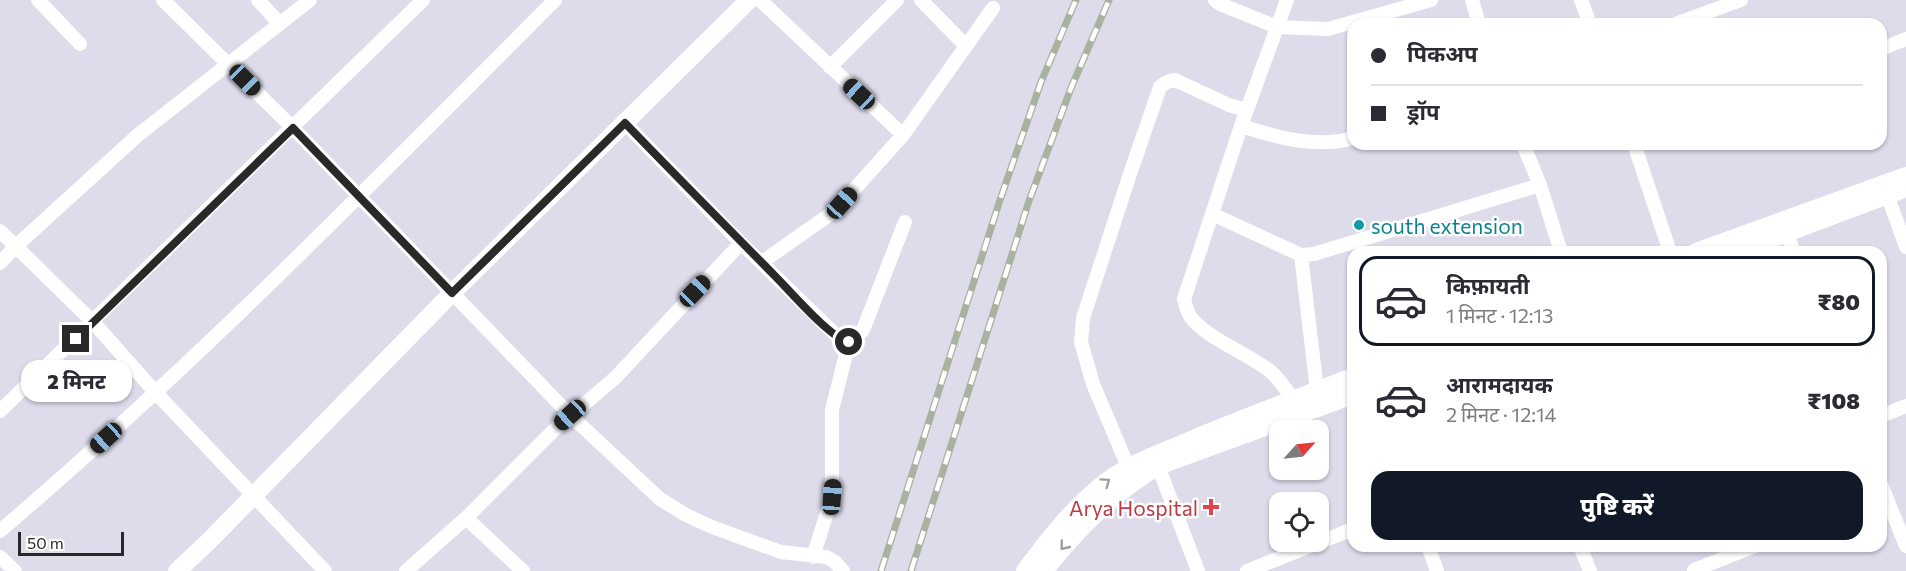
<!DOCTYPE html>
<html lang="hi">
<meta charset="utf-8">
<style>
body{margin:0;font-family:Commissioner,"Noto Sans Devanagari",sans-serif;background:#f7f7f7;color:#2b2b33;height:100vh;display:flex;flex-direction:column;font-size:22px;white-space:nowrap}
*{box-sizing:border-box;margin:0}
p{font-size:20px;color:#7c7c81}
.icon{flex:none;width:33px;height:33px;fill:none;stroke:currentColor;stroke-width:2;stroke-linecap:round;stroke-linejoin:round}
.map{position:relative;flex:1;overflow:hidden}
.drawer{position:absolute;left:1347px;top:246px;width:540px;height:306px;display:flex;flex-direction:column;background:#fff;border-radius:18px;box-shadow:0 2px 4px #0004}
.drawer>*{flex:none}
.hud{position:absolute;left:1347px;top:18px;width:540px;height:132px;border-radius:18px;box-shadow:0 2px 4px #0004;display:grid;align-content:center;height:132px;padding:0 24px;background:#fff}
.needle{width:39px;rotate:63deg}
.fabs{position:absolute;left:1269px;top:420px;display:grid;gap:12px}
.fabs a{display:grid;place-items:center;width:60px;height:60px;border-radius:12px;background:#fff;box-shadow:0 2px 4px #0004;font-size:30px}
.scale{position:absolute;left:18px;bottom:15px;width:106px;box-sizing:border-box;padding-left:6px;border:3px solid #292929;border-top:0;font-size:16px;line-height:21px;white-space:nowrap;color:#292929;-webkit-text-stroke:4px #fff;paint-order:stroke}
.end{position:absolute;width:27px;height:27px;margin:-14px;border:8px solid #292929;background:#fff;box-shadow:0 0 0 3px #fff}
.from{border-radius:50%}
.bubble{position:absolute;height:42px;border-radius:18px;background:#fff;box-shadow:0 2px 4px #0004;font-size:20px;font-weight:800;line-height:42px;text-align:center}
.car{position:absolute;width:18px;height:36px;margin:-18px -9px;border-radius:8px;box-shadow:0 0 4px 2px #0007;background:linear-gradient(#222 24%,#8ab4d8 0 40%,#222 0 76%,#8ab4d8 0 86%,#222 0)}
.hud b{display:flex;align-items:center;gap:21px;height:57px;font-size:22px}
.hud b+b{border-top:2px solid #e1e1e2}
.hud i{width:15px;height:15px;background:#2b2b33}
ul{padding:10px 0 0;list-style:none}
li{display:flex;align-items:center;gap:18px;height:90px;margin:0 12px 9px;padding:0 12px;border:3px solid transparent;border-radius:18px}
li div{flex:1}
li b{display:block;font-size:22px}
li em{font-style:normal;font-weight:800}
li.on{border-color:#111827}
li>.icon{width:54px;height:54px;stroke-width:1.5}
.button{display:flex;gap:12px;margin-top:auto;padding:12px 24px}
.button a{flex:1;height:69px;border-radius:18px;background:#111827;color:#fff;font-size:24px;font-weight:800;line-height:69px;text-align:center}
.map>svg:first-child{display:block}
.lines{fill:none;stroke-linecap:round;stroke-linejoin:round}
.minor{stroke:#fff;stroke-width:14}
.tertiary{stroke:#fff;stroke-width:18}
.rail-casing{stroke:#a8b29e;stroke-width:7}
.rail{stroke:#fff;stroke-width:4.5;stroke-dasharray:14;stroke-linecap:butt}
.oneway{stroke:#9f9f9f}
.route{stroke:#292929;stroke-width:8}
.culture-dot{fill:#0f9aa8;stroke:#fff;stroke-width:2}
.health-dot{fill:#e0444e;stroke:#fff;stroke-width:2}
.labels{text-anchor:middle;dominant-baseline:central;stroke-width:5;stroke-linejoin:round;paint-order:stroke}
.culture-label{font-size:21px;fill:#0d838f;stroke:#fff;text-anchor:start}
.health-label{font-size:21px;fill:#be3a42;stroke:#fff;text-anchor:end}
</style>
<div class="map">
<svg width="1906" height="571" viewBox="0 0 1906 571">
<rect width="100%" height="100%" fill="#dedbeb"/>
<g class="lines">
<path class="minor" d="M38,0L80,44
M163,0L293,128L570,415L660,499L686,515L712,527L781,552L826,557L834,561L843,571
M258,0L279,23
M760,0L903,135
M921,0L966,46
M1215,0L1220,4L1277,27L1328,29L1431,0
M1287,0L1241,126L1184,299C1186,306 1187,314 1193,320C1212,341 1247,353 1270,371C1282,381 1289,394 1298,407
M1472,0L1479,24
M1581,0L1590,24
M1675,24L1741,0
M1881,49L1906,39
M830,67L897,0
M625,123L741,243L842,341L849,342L856,338L863,330L905,222
M1241,126C1276,137 1317,149 1353,138
M1523,144L1540,185L1561,252
M1634,144L1670,252
M1884,186L1906,247
M1212,214L1301,255L1314,254L1540,185
M1783,225L1794,252
M0,231L93,322L156,393L325,571
M1301,255L1318,399
M762,262L829,215L842,203L903,135L993,8
M0,263L16,246L138,135L310,0
M0,411L423,0
M1881,416L1906,406
M1158,466L1198,571
M1132,476L1093,384L1081,342L1083,318L1130,174L1160,87L1167,82L1175,80L1229,105L1246,110
M1881,484L1906,546
M466,518L523,571
M0,531C195,365 374,181 555,0
M1428,546L1437,571
M1580,546L1590,571
M0,557L15,571
M813,557L832,497V410L849,342
M1694,570L1755,546
M406,571L466,518L553,431L616,377L741,243
M1247,571L1353,529"/>
<path class="tertiary" d="M1696,252L1906,176
M1736,252L1901,190
M177,571L208,542L452,293L749,0
M1025,571C1047,541 1069,513 1097,489C1122,467 1152,456 1182,444C1238,419 1296,399 1353,377
M1044,571C1078,528 1112,494 1158,466L1353,395"/>
<defs>
<path id="rail" d="M881,571L1000,200L1041,82L1076,0
M911,571L1029,201L1071,88L1109,0"/>
</defs>
<use href="#rail" class="rail-casing"/>
<use href="#rail" class="rail"/>
</g>
<defs><path id="oneway-chevron" d="M-2-3.5L2.5 0L-2 3.5" fill="none" stroke-width="1.6" stroke-linecap="round" stroke-linejoin="round" transform="scale(1.5)"/></defs>
<g class="oneway">
<use href="#oneway-chevron" transform="translate(1106 482) rotate(-35)"/>
<use href="#oneway-chevron" transform="translate(1064 546) rotate(129)"/>
</g>
<g class="lines">
<path class="route" d="M76,339L293,128L452,293L625,123C674,174 725,225 775,276C790,291 831,339 849,342"/>
</g>
<circle class="culture-dot" cx="1359" cy="225" r="6"/>
<path class="health-dot" d="M1208 498h6v6h6v6h-6v6h-6v-6h-6v-6h6z"/>
<g class="labels">
<g class="culture-label">
<text x="1371" y="225">south extension</text>
</g>
<g class="health-label">
<text x="1198" y="507">Arya Hospital</text>
</g>
</g>
</svg>
<div class="fabs">
<a><svg class="needle" viewBox="-14 -14 28 28"><path d="M0-13l5 13h-10z" fill="#e53935"/><path d="M0 13l5-13h-10z" fill="#7c7c81"/></svg></a>
<a><svg class="icon" aria-label="locate" viewBox="0 0 24 24"><circle cx="12" cy="12" r="6"/><path d="M12 2v4M12 18v4M2 12h4M18 12h4"/></svg></a>
</div>
<div class="scale">50 m</div>
<i class="end from" style="left:849px;top:342px"></i>
<i class="end" style="left:76px;top:339px"></i>
<div class="bubble" style="left:21px;top:360px;width:111px">2 मिनट</div>
<i class="car" style="left:245px;top:80px;rotate:135deg"></i>
<i class="car" style="left:859px;top:94px;rotate:313deg"></i>
<i class="car" style="left:842px;top:203px;rotate:42deg"></i>
<i class="car" style="left:695px;top:291px;rotate:44deg"></i>
<i class="car" style="left:570px;top:415px;rotate:228deg"></i>
<i class="car" style="left:106px;top:438px;rotate:228deg"></i>
<i class="car" style="left:832px;top:497px;rotate:4deg"></i>
<div class="hud">
<b><i class="from"></i>पिकअप</b>
<b><i></i>ड्रॉप</b>
</div>
<section class="drawer">
<ul>
<li class="on"><svg class="icon" aria-label="car" viewBox="0 0 24 24"><path d="M5 17H2v-5l4-1 3-4h7l3 4 3 1v5h-3M9 17h6M6 11h13"/><circle cx="7" cy="17" r="2"/><circle cx="17" cy="17" r="2"/></svg><div><b>किफ़ायती</b><p>1 मिनट · 12:13</p></div><em>₹80</em></li>
<li><svg class="icon" aria-label="car" viewBox="0 0 24 24"><path d="M5 17H2v-5l4-1 3-4h7l3 4 3 1v5h-3M9 17h6M6 11h13"/><circle cx="7" cy="17" r="2"/><circle cx="17" cy="17" r="2"/></svg><div><b>आरामदायक</b><p>2 मिनट · 12:14</p></div><em>₹108</em></li>
</ul>
<div class="button"><a>पुष्टि करें</a></div>
</section>
</div>
